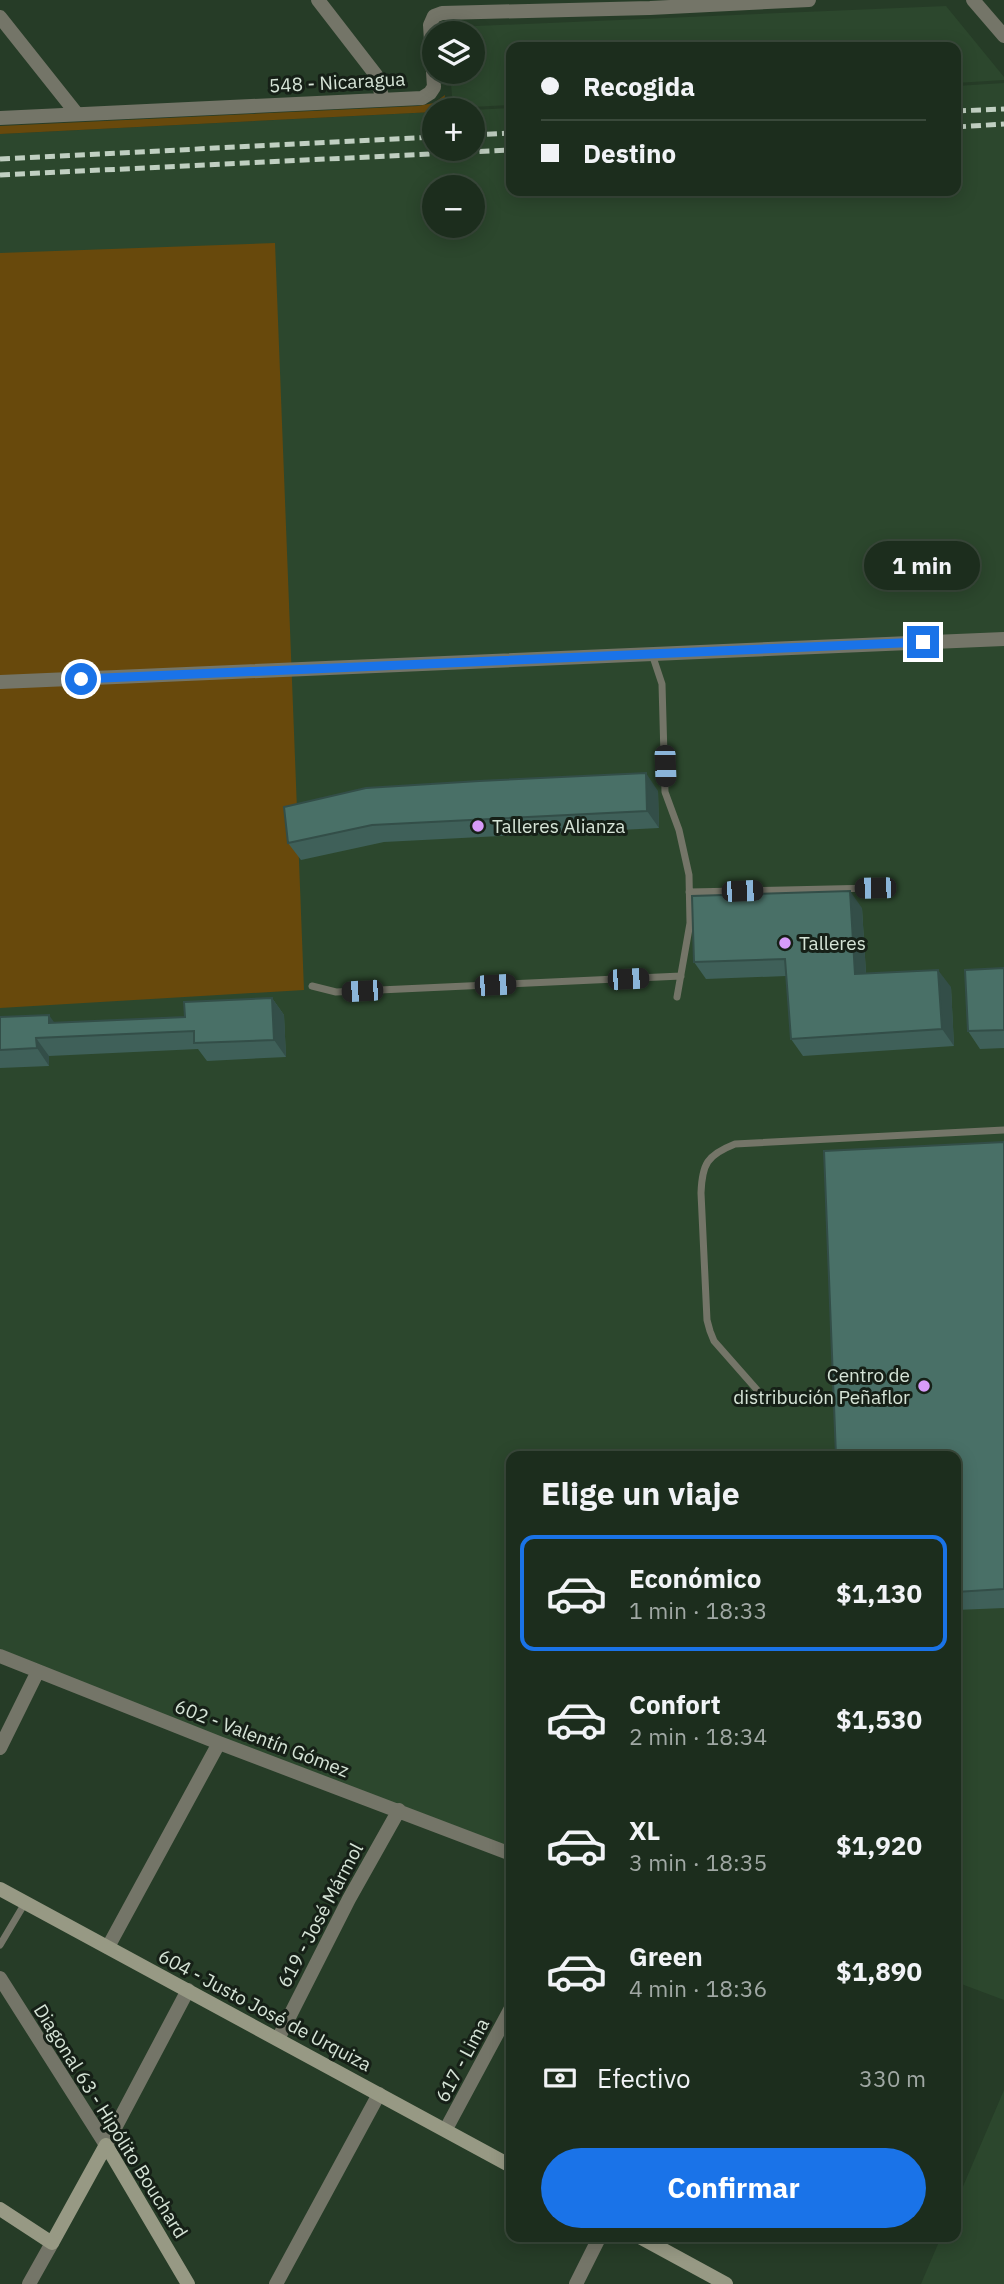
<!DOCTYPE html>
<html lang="es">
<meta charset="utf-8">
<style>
body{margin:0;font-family:"IBM Plex Sans",sans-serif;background:#253526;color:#f1f3f6;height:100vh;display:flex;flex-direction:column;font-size:26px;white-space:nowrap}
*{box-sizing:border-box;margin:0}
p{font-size:23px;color:#a0a8a4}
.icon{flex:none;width:38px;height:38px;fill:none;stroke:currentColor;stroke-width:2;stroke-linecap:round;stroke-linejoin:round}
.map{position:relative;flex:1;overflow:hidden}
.details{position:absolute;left:506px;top:1451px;width:455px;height:791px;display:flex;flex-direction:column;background:#1c2d1d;border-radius:14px;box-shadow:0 4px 18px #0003,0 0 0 2px #3a493b}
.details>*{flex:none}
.banner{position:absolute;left:506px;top:42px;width:455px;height:154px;border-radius:14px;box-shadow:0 4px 18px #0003,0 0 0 2px #3a493b;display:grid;align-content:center;height:154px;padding:0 35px;background:#1c2d1d}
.fabs{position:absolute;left:422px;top:21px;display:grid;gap:14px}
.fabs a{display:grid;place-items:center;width:63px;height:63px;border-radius:50%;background:#1c2d1d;box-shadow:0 4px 18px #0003,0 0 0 2px #3a493b;font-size:35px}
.end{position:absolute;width:32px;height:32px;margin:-16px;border:9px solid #1a73e8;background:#fff;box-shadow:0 0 0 4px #fff}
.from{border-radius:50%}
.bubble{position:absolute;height:49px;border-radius:24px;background:#1c2d1d;box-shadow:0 4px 18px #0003,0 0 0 2px #3a493b;font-size:23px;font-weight:700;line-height:49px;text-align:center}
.car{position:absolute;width:21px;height:42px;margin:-21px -10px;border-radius:9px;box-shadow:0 0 5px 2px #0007;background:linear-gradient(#222 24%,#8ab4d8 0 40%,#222 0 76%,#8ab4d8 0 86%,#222 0)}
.banner b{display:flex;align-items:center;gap:24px;height:66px;font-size:26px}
.banner b+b{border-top:2px solid #3a493b}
.banner i{width:18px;height:18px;background:#f1f3f6}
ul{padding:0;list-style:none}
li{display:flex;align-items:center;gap:21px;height:116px;margin:0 14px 10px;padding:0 21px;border:4px solid transparent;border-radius:14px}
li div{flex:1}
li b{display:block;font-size:26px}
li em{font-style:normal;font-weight:700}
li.on{border-color:#1a73e8}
li>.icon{width:63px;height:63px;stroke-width:1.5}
h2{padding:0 35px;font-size:32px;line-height:84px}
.pay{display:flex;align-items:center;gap:18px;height:77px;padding:0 35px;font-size:26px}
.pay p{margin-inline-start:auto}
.action{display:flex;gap:14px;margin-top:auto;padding:14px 35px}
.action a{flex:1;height:80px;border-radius:42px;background:#1a73e8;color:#fff;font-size:28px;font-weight:700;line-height:80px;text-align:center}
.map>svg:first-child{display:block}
.built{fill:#2c472d;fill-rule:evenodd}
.green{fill:#68490c}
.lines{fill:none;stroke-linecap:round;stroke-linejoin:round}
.lane{stroke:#747568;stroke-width:7}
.street{stroke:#747568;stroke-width:14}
.secondary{stroke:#979984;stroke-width:14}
.rail{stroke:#c0cfc1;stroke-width:5;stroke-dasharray:10 5;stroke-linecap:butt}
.wall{fill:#3f6059}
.shaded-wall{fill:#334e48}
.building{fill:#497067;stroke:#334e48;stroke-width:2}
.route{stroke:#1a73e8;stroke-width:9}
.poi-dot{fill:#d79bf9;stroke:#162017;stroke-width:2.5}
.labels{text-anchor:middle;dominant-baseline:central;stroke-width:6;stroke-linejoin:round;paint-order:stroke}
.street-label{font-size:19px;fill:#d6e4d7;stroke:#162017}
.poi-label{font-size:19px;fill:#d6e4d7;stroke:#162017;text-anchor:start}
</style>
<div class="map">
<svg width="1004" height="2284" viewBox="0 0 1004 2284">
<rect width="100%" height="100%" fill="#263c27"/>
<path class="built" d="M946,6L1004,77V80L956,83V47H511V105L453,108L450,72H472V33H448L454,27Z
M1004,83V2000L956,1982V1456H511V1855L0,1654V134L434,112V149H472V110L511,108V191H956V86ZM434,187H472V226H434Z
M1004,2090V2284H921L941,2237L956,2236V2203Z"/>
<path class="green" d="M445,95L443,110H434V112L0,134V126L418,106L434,103Z
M275,243L304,990L0,1008V253Z"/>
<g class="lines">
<path class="lane" d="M652,654L662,684L665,792L679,830L689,875L690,923L677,997
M689,892L875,888
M312,986L336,992L681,976
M765,1399L714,1341L710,1331L707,1320L701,1193C702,1164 707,1155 735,1144L1004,1130
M0,1945L25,1903"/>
<path class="street" d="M318,0L376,75L383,100
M973,0L1004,36
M0,17L77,114
M0,118L422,98L430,93L434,87L430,25L434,16L442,13L650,8L809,0
M0,682L1004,639
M0,1656L219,1743L511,1854
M0,1748L38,1671
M108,1947L219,1743
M0,1978L106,2145L188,1990
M278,2039L349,1899L399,1810
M446,2129L511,2008
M29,2284L52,2243
M276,2284L379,2094
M576,2284L600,2236"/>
<path class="secondary" d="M0,1889L511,2166
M106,2145L188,2284
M0,2209L52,2243L106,2145
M638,2236L726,2284"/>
<path class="rail" d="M956,111L1004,109
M956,127L1004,124
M472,135L511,133
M0,159L434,137
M0,175L511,150"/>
</g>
<path class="wall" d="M658,791L659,828L384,842L301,860L288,843L284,807Z
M862,908L866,973L951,987L954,1046L803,1056L791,1039L786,976L706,979L694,962Z
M1004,968V1048L980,1049L968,1031Z
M272,998L284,1015L286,1057L207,1061L198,1049L49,1056V1066L0,1068V1017L54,1023L185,1017Z
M1004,1142V1608L956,1610V1456Z"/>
<path class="shaded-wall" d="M646,773L658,791L659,828L647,811Z
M850,891L862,908L867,991L855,974Z
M938,970L951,987L954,1046L942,1029Z
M272,998L284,1015L286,1057L274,1040Z
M49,1015L61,1032L49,1023Z
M36,1038L49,1056V1066L37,1048Z"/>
<path class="building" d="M646,773L647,811L372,825L288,843L284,807L366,788L479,781Z
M850,891L855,974L938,970L942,1029L791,1039L785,959L694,962L692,896Z
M1004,968V1030L968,1031L965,970Z
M272,998L274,1040L194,1043V1031L36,1038L37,1048L0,1050V1017L49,1015V1023L185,1017L184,1002Z
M1004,1142V1589L956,1592V1456H836L824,1151Z"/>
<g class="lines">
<path class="route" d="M81,679L923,642"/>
</g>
<g class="poi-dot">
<circle cx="478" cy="826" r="7"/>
<circle cx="785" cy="943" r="7"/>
<circle cx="924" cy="1386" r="7"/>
</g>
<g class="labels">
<g class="street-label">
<text transform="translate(337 82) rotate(-3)">548 - Nicaragua</text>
<text transform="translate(262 1738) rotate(21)">602 - Valentín Gómez</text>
<text transform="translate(320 1915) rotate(-62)">619 - José Mármol</text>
<text transform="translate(265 2010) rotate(28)">604 - Justo José de Urquiza</text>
<text transform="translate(462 2060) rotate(-62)">617 - Lima</text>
<text transform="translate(111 2121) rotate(58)">Diagonal 63 - Hipólito Bouchard</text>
</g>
<g class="poi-label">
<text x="492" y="826">Talleres Alianza</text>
<text x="799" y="943">Talleres</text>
<text x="910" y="1375" text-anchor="end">Centro de<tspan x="910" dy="22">distribución Peñaflor</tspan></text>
</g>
</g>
</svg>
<div class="fabs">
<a><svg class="icon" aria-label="layers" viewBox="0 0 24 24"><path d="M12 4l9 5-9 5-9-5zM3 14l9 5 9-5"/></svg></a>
<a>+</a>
<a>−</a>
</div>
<i class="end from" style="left:81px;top:679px"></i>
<i class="end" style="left:923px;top:642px"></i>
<div class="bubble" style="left:864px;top:541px;width:116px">1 min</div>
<i class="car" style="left:665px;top:766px;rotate:178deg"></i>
<i class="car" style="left:875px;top:888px;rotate:269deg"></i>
<i class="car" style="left:742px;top:891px;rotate:88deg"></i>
<i class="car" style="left:628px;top:979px;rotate:87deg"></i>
<i class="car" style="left:495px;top:985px;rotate:87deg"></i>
<i class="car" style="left:362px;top:991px;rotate:267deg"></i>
<div class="banner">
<b><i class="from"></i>Recogida</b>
<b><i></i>Destino</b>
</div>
<section class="details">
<h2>Elige un viaje</h2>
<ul>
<li class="on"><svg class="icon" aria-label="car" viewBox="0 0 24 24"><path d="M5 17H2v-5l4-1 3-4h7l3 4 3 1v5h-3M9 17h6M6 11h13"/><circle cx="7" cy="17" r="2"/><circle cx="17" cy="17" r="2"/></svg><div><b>Económico</b><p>1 min · 18:33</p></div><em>$1,130</em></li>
<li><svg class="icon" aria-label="car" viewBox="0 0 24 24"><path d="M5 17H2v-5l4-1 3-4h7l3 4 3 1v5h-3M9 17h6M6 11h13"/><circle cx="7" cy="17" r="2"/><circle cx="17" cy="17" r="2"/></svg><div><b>Confort</b><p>2 min · 18:34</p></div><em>$1,530</em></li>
<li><svg class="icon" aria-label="car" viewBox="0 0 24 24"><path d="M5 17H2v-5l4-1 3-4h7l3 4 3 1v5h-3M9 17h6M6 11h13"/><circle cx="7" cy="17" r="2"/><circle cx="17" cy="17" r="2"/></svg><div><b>XL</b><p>3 min · 18:35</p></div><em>$1,920</em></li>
<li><svg class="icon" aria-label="car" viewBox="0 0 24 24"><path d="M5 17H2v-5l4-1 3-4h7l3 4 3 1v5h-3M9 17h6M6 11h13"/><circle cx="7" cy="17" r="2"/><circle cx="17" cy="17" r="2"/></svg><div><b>Green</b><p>4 min · 18:36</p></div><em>$1,890</em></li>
</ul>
<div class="pay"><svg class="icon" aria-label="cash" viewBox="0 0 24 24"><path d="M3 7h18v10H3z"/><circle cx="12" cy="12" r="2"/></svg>Efectivo<p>330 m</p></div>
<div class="action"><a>Confirmar</a></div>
</section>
</div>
